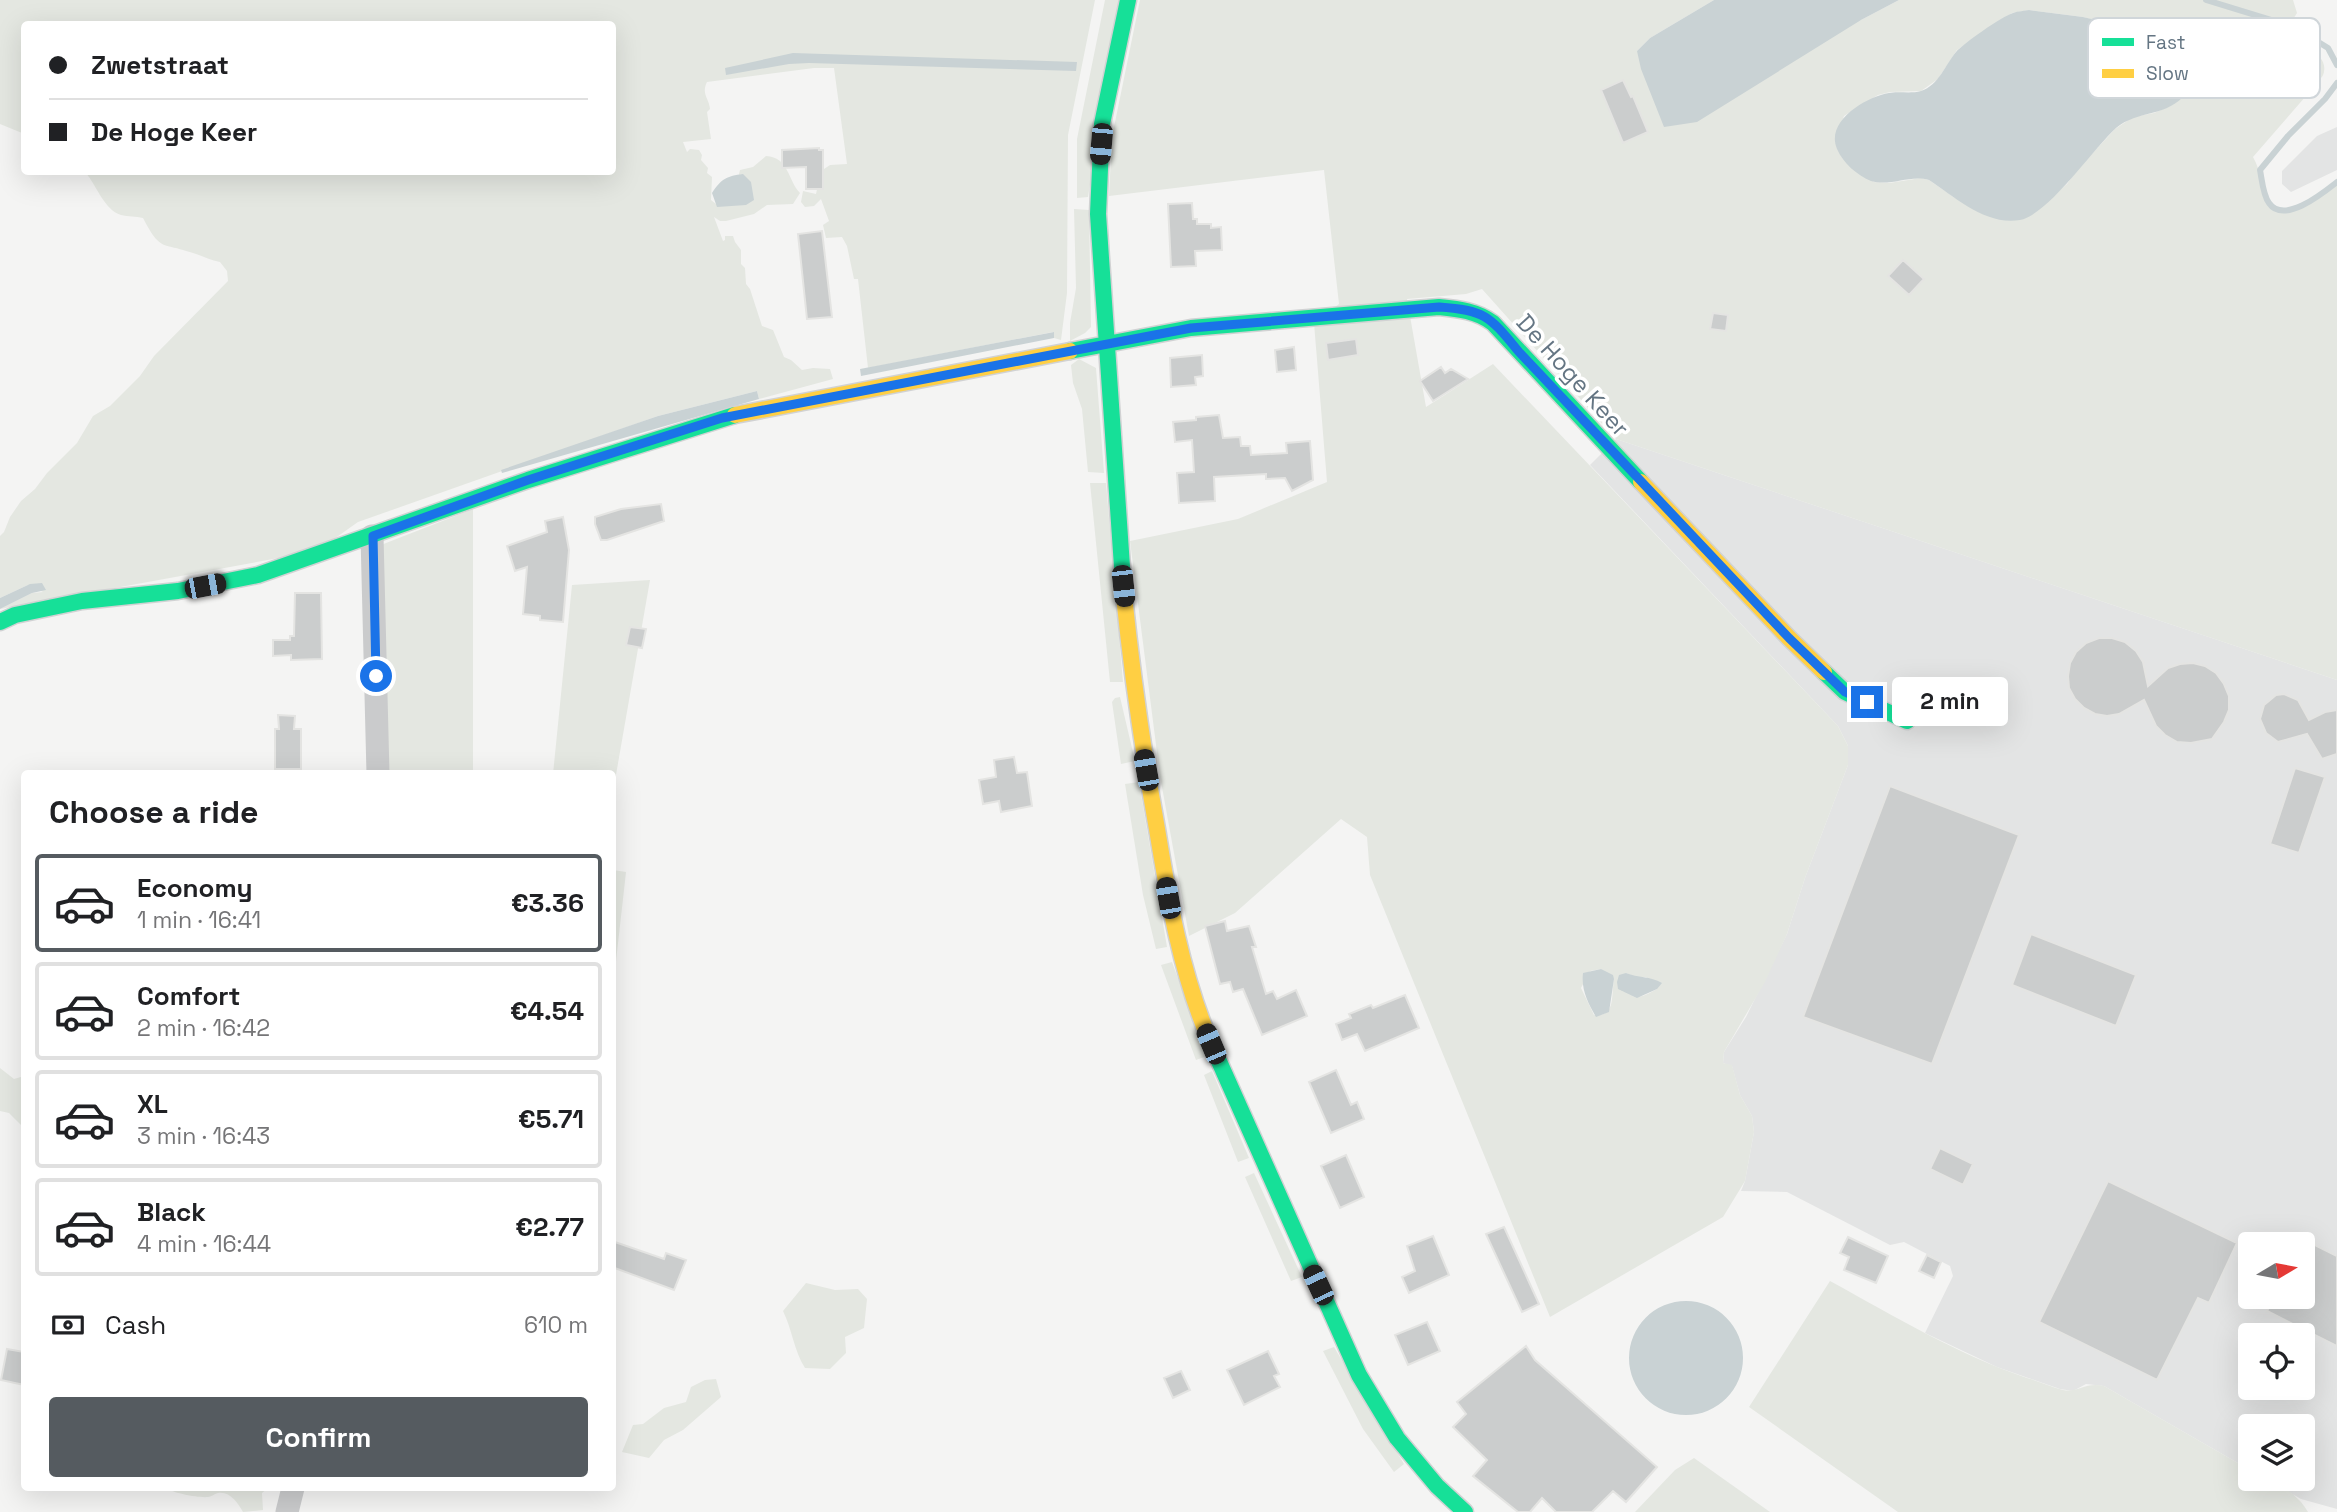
<!DOCTYPE html>
<meta charset="utf-8">
<style>
body{margin:0;font-family:"Space Grotesk",sans-serif;background:#f2f2f2;color:#202124;height:100vh;display:flex;flex-direction:column;font-size:26px;white-space:nowrap}
*{box-sizing:border-box;margin:0}
p{font-size:23px;color:#757577}
.icon{flex:none;width:38px;height:38px;fill:none;stroke:currentColor;stroke-width:2;stroke-linecap:round;stroke-linejoin:round}
.map{position:relative;flex:1;overflow:hidden}
.drawer{position:absolute;left:21px;top:770px;width:595px;height:721px;display:flex;flex-direction:column;background:#fff;border-radius:7px;box-shadow:0 7px 28px #0002}
.drawer>*{flex:none}
.hud{position:absolute;left:21px;top:21px;width:595px;height:154px;border-radius:7px;box-shadow:0 7px 28px #0002;display:grid;align-content:center;height:154px;padding:0 28px;background:#fff}
.needle{width:46px;rotate:80deg}
.buttons{position:absolute;left:2238px;top:1232px;display:grid;gap:14px}
.buttons a{display:grid;place-items:center;width:77px;height:77px;border-radius:7px;background:#fff;box-shadow:0 7px 28px #0002;font-size:35px}
.end{position:absolute;width:32px;height:32px;margin:-16px;border:9px solid #1a73e8;background:#fff;box-shadow:0 0 0 4px #fff}
.from{border-radius:50%}
.bubble{position:absolute;height:49px;border-radius:7px;background:#fff;box-shadow:0 7px 28px #0002;font-size:23px;font-weight:800;line-height:49px;text-align:center}
.car{position:absolute;width:21px;height:42px;margin:-21px -10px;border-radius:9px;box-shadow:0 0 5px 2px #0007;background:linear-gradient(#222 24%,#8ab4d8 0 40%,#222 0 76%,#8ab4d8 0 86%,#222 0)}
.hud b{display:flex;align-items:center;gap:24px;height:66px;font-size:26px}
.hud b+b{border-top:2px solid #e0e0e0}
.hud i{width:18px;height:18px;background:#202124}
ul{padding:0;list-style:none}
li{display:flex;align-items:center;gap:21px;height:98px;margin:0 14px 10px;padding:0 14px;border:4px solid #e0e0e0;border-radius:7px}
li div{flex:1}
li b{display:block;font-size:26px}
li em{font-style:normal;font-weight:800}
li.selected{border-color:#555b60}
li>.icon{width:63px;height:63px;stroke-width:1.5}
h2{padding:0 28px;font-size:32px;line-height:84px}
.pay{display:flex;align-items:center;gap:18px;height:77px;padding:0 28px;font-size:26px}
.pay p{margin-inline-start:auto}
.action{display:flex;gap:14px;margin-top:auto;padding:14px 28px}
.action a{flex:1;height:80px;border-radius:7px;background:#555b60;color:#fff;font-size:28px;font-weight:800;line-height:80px;text-align:center}
.map>svg:first-child{display:block}
.built{fill:#e3e4e4;fill-rule:evenodd}
.green{fill:#e4e7e1;fill-rule:evenodd}
.water{fill:#c9d2d4}
.lines{fill:none;stroke-linecap:round;stroke-linejoin:round}
.stream{stroke:#c9d2d4;stroke-width:6}
.building{fill:#cbcdcd;stroke:#e4e4e2;stroke-width:2}
.fast-casing{stroke:#d1d2d3;stroke-width:19}
.slow-casing{stroke:#d1d2d3;stroke-width:19}
.street{stroke:#cacbcc;stroke-width:23}
.fast{stroke:#16e098;stroke-width:16}
.slow{stroke:#ffcf43;stroke-width:16}
.route{stroke:#1a73e8;stroke-width:9}
.labels{text-anchor:middle;dominant-baseline:central;stroke-width:7;stroke-linejoin:round;paint-order:stroke}
.street-label{font-size:24px;fill:#647583;stroke:#fff}
.key{fill:#fff;stroke:#d0d6da;stroke-width:2}
.key-label{font-size:19px;fill:#647583}
</style>
<div class="map">
<svg width="2337" height="1512" viewBox="0 0 2337 1512">
<rect width="100%" height="100%" fill="#f4f4f3"/>
<path class="built" d="M2337,127V170L2291,192L2282,184V171L2317,136Z
M1616,439L2337,680V1509L2301,1499L2266,1479H2303V1426H2250V1470L2104,1386L2086,1384L2073,1391L2060,1389L1997,1367L1925,1333L1953,1276L1950,1266L1904,1242L1890,1245L1787,1192L1741,1191L1745,1181L1754,1132L1752,1116L1740,1095L1732,1066L1723,1063L1724,1052L1746,1017L1787,934L1805,878L1848,765V746L1838,726L1590,465ZM2250,1244H2303V1297H2250ZM2250,1335H2303V1388H2250Z"/>
<path class="green" d="M0,0H1095L1068,135L1067,293L1061,340L1054,338L1053,332L868,368L858,279H854L847,246L842,237L826,238L823,225L829,221L821,199L814,206L805,207L801,202L803,191L816,194L821,171L830,165L847,164L834,68H814L707,82C701,94 709,98 710,109L707,112L711,139L683,142L687,152L690,149L699,150L702,155L701,160L708,168L707,173L712,177L711,200L716,204L738,178L740,170L753,167L766,156C789,157 788,181 800,193L793,204L767,205L754,214L726,221H720L714,217L723,241L725,240V236H733L735,242L741,250V264L745,268L746,284L750,289L762,326L773,330L784,357L791,360L802,370L813,368L830,369L833,379L759,399L757,391L658,416L358,522L317,551L0,609L32,593L43,592L28,585L0,598V536L4,532L10,517L21,501L35,489L47,473L77,443L93,416L110,406L140,376L154,356L228,281L227,271L220,262C210,260 203,256 193,253C161,242 161,252 143,218C136,216 128,217 121,215C104,210 96,184 85,172H612V24H24V146L22,133L0,124Z
M1105,0H1119L1088,197L1077,198V139Z
M1140,0H1714L1650,38L1637,51L1861,20L1899,0H2293L2297,13L2283,35C2296,40 2328,53 2324,71C2324,75 2321,78 2319,81L2253,157C2261,171 2261,185 2267,199C2278,229 2323,192 2337,182V680L1616,439L1482,289L1466,294L1407,299L1426,407L1493,364L1838,726L1848,746V765L1805,878L1787,934L1765,982L1724,1052L1723,1063L1732,1065L1740,1095L1752,1116L1754,1132L1745,1181L1723,1217L1550,1317L1370,875L1367,837L1341,819L1235,913L1189,936L1160,776L1130,541L1238,519L1327,482L1314,323L1339,304L1324,170L1109,196L1112,137ZM2029,10L2083,17L2121,27L2180,50C2187,55 2191,68 2192,77L2170,106L2154,113L2133,117L2115,129L2077,170L2067,184L2030,216L1955,198L1929,180L1921,178L1889,183L1874,182L1843,159L1837,148L1835,139L1844,116L1855,109L1878,95L1890,92L1921,91L1938,79L1957,50L2012,13ZM1601,969L1614,979C1611,996 1616,1017 1594,1015L1581,988L1590,971ZM1626,973L1636,977H1646L1657,989C1634,1002 1629,1000 1626,973Z
M1074,209L1089,210L1091,327L1085,333L1070,341V323L1076,288Z
M1079,359L1096,368L1104,473L1088,472L1082,409L1073,383L1071,365Z
M1090,483H1106L1123,682H1110Z
M473,509V773H388L381,545Z
M650,580L613,792L612,774H553L572,585Z
M1120,697L1135,761L1121,764L1112,702L1115,698Z
M1139,782L1167,947L1156,949L1143,895L1125,784Z
M613,870L626,872L613,988L612,870Z
M1172,962L1207,1056L1196,1060L1161,965Z
M0,1068L14,1079L24,1076V1128L9,1113L0,1111Z
M1212,1071L1249,1158L1238,1162L1204,1075Z
M1254,1173L1302,1277L1291,1281L1245,1177Z
M1830,1281C1894,1316 1957,1354 2027,1378C2039,1381 2051,1387 2063,1390C2079,1393 2084,1382 2104,1386L2250,1470V1479C2273,1479 2297,1492 2308,1512H1898L1749,1407Z
M806,1283L835,1290L858,1289L867,1299L864,1328L845,1337L846,1353L830,1369L805,1368C794,1351 792,1329 783,1311Z
M1334,1347L1404,1464L1394,1472L1363,1429L1323,1351Z
M716,1379L721,1397L683,1430L664,1440L649,1458L622,1452L633,1425L643,1424L664,1408L686,1402L691,1387L705,1380Z
M1694,1458L1770,1512H1635L1675,1470Z
M166,1488H268L262,1493L263,1510L243,1512C238,1503 230,1491 218,1493C214,1494 211,1497 208,1497C198,1498 173,1493 166,1488Z"/>
<path class="water" d="M1714,0H1899L1861,20L1697,122L1664,127L1641,69L1637,51L1650,38Z
M2029,10L2083,17L2121,26L2180,50C2192,60 2196,80 2186,93C2169,117 2137,110 2116,128C2092,150 2049,214 2020,220C1986,226 1955,197 1929,180C1910,174 1891,187 1871,181C1858,176 1843,163 1837,149C1825,121 1866,97 1889,93C1898,91 1911,94 1921,91C1939,85 1945,65 1956,52C1964,43 2001,17 2013,13C2018,11 2024,11 2029,10Z
M793,53L1077,62L1076,71L809,63L789,64L726,75L725,68Z
M743,174L751,182L754,200L746,205L717,207L712,193C721,179 727,176 743,174Z
M1054,332V338L861,376L860,369Z
M757,391L759,399L502,473L501,470L658,416Z
M42,583L46,590L32,593L0,609V598L30,584Z
M1601,969L1613,975L1614,979L1609,1012L1596,1017C1588,1003 1581,990 1583,973Z
M1626,973C1638,978 1650,976 1662,983L1657,989L1637,998C1635,997 1620,990 1618,989L1617,982L1619,975Z
M1629 1358a57 57 0 1 1 114 0a57 57 0 1 1-114 0Z"/>
<g class="lines">
<path class="stream" d="M2206,0L2294,27L2328,48L2337,65
M2337,83L2325,99L2288,136L2260,170C2262,180 2263,195 2269,203C2284,225 2323,193 2337,182"/>
</g>
<path class="building" d="M1623,80L1631,97L1633,96L1648,132L1623,143L1601,90Z
M819,148V150H823V189H806V167L782,168V150Z
M1192,203L1193,219H1197V224H1211V228L1221,227L1222,250L1195,251L1196,266L1171,267L1168,204Z
M822,231L832,317L807,319L798,234Z
M1903,260L1924,279L1909,295L1888,276Z
M1713,313L1728,315L1726,331L1710,329Z
M1356,339L1358,355L1328,360L1326,343Z
M1294,347L1296,370L1277,372L1275,350Z
M1202,355L1203,376L1195,377L1196,385L1171,387L1170,358Z
M1441,367L1445,373L1451,369L1468,379L1433,401L1420,381Z
M1219,415L1223,438L1240,437L1241,446H1250L1251,455L1287,453L1286,443L1310,441L1313,480L1292,491L1285,478L1266,479V474L1214,477L1215,501L1179,503L1177,473L1194,472L1192,440L1175,442L1173,422L1196,420V417Z
M661,504L664,521L607,540H601L595,524V517L621,509Z
M563,517L569,550L563,622L540,620V616L523,614L527,567L515,571L507,546L547,532L545,521Z
M295,593H321L322,659L291,660V655L273,656V640H290V636H294Z
M630,627L646,629L642,648L626,645Z
M2099,638H2112L2125,642L2136,651L2143,662L2148,686L2168,668L2180,664L2193,663L2205,666L2216,673L2224,684L2229,696V710L2224,722L2212,739L2191,743L2177,742L2165,735L2156,726L2144,700L2119,714L2107,716L2095,714L2084,708L2075,699L2069,688L2068,676L2070,663L2076,652L2086,643Z
M2284,694L2298,700L2309,720L2325,712L2337,710V754L2322,759L2307,734L2278,742L2266,733L2260,719L2264,705L2276,695Z
M278,715L295,716L294,729H301V769H275V729H279Z
M1014,757L1017,773L1027,772L1032,806L1001,812L999,801L983,804L979,780L996,777L994,760Z
M2295,768L2325,777L2299,853L2270,844Z
M1890,786L2019,835L1932,1064L1803,1017Z
M1225,921L1227,931L1249,926L1256,947H1252L1266,994L1273,991L1277,999L1296,990L1307,1016L1262,1035L1243,989L1233,992L1230,982L1220,984L1205,926Z
M2031,934L2136,975L2116,1026L2012,985Z
M1405,995L1419,1028L1365,1051L1357,1034L1342,1040L1336,1024L1351,1018L1349,1014L1371,1005L1373,1008Z
M1336,1070L1351,1105L1357,1102L1364,1119L1331,1133L1309,1082Z
M1940,1148L1973,1164L1963,1185L1930,1169Z
M1346,1155L1364,1197L1340,1208L1321,1166Z
M2108,1181L2237,1243L2209,1303L2198,1298L2157,1380L2039,1322Z
M1504,1227L1539,1304L1522,1312L1486,1234Z
M1433,1236L1449,1275L1409,1293L1402,1277L1415,1271L1407,1246Z
M1848,1237L1888,1256L1876,1283L1844,1270L1849,1257L1840,1253Z
M2303,1239L2337,1256V1346L2267,1311L2274,1297H2303Z
M612,1241L664,1259L666,1253L686,1260L674,1290L612,1267Z
M1927,1255L1941,1262L1934,1278L1919,1271Z
M1427,1322L1440,1351L1408,1365L1395,1335Z
M1526,1346L1535,1360L1657,1467L1626,1502L1613,1491L1592,1512H1556L1542,1498L1530,1512H1518L1473,1476L1487,1460L1453,1427L1466,1414L1457,1402Z
M7,1349L24,1352V1385L1,1380Z
M1268,1351L1279,1374L1274,1376L1280,1387L1244,1405L1227,1370Z
M1181,1371L1190,1390L1173,1398L1164,1378Z"/>
<g class="lines">
<defs>
<path id="fast" d="M1070,351L1191,328L1439,307C1459,309 1477,311 1493,323L1641,482
M1124,596L1098,214L1102,124L1128,0
M0,622L15,615L82,601L178,591L258,575L528,480L735,415
M1824,672L1845,692L1907,721
M1210,1041L1359,1375L1397,1438L1437,1486L1465,1512"/>
<path id="slow" d="M735,415L1070,351
M1641,482L1789,638L1824,672
M1124,596C1132,674 1143,751 1157,829C1169,902 1181,973 1210,1041"/>
</defs>
<use href="#fast" class="fast-casing"/>
<use href="#slow" class="slow-casing"/>
<path class="street" d="M372,536L378,774
M287,1512L293,1488"/>
<use href="#fast" class="fast"/>
<use href="#slow" class="slow"/>
</g>
<g class="lines">
<path class="route" d="M376,676L373,536L528,480L722,418L1191,328L1439,307C1486,310 1490,317 1519,352L1789,638L1845,692L1867,702"/>
</g>
<g class="labels">
<g class="street-label">
<text transform="translate(1573 375) rotate(48)">De Hoge Keer</text>
</g>
</g>
<rect x="2088" y="18" width="232" height="80" rx="10" class="key"/>
<rect x="2102" y="38" width="32" height="8" fill="#16e098"/>
<rect x="2102" y="69" width="32" height="9" fill="#ffcf43"/>
<g class="key-label">
<text x="2146" y="49">Fast</text>
<text x="2146" y="80">Slow</text>
</g>
</svg>
<div class="buttons">
<a><svg class="needle" viewBox="-14 -14 28 28"><path d="M0-13l5 13h-10z" fill="#e53935"/><path d="M0 13l5-13h-10z" fill="#757577"/></svg></a>
<a><svg class="icon" aria-label="locate" viewBox="0 0 24 24"><circle cx="12" cy="12" r="6"/><path d="M12 2v4M12 18v4M2 12h4M18 12h4"/></svg></a>
<a><svg class="icon" aria-label="layers" viewBox="0 0 24 24"><path d="M12 4l9 5-9 5-9-5zM3 14l9 5 9-5"/></svg></a>
</div>
<i class="end from" style="left:376px;top:676px"></i>
<i class="end" style="left:1867px;top:702px"></i>
<div class="bubble" style="left:1892px;top:677px;width:116px">2 min</div>
<i class="car" style="left:1101px;top:144px;rotate:185deg"></i>
<i class="car" style="left:205px;top:586px;rotate:79deg"></i>
<i class="car" style="left:1123px;top:586px;rotate:174deg"></i>
<i class="car" style="left:1146px;top:770px;rotate:350deg"></i>
<i class="car" style="left:1168px;top:898px;rotate:350deg"></i>
<i class="car" style="left:1211px;top:1044px;rotate:337deg"></i>
<i class="car" style="left:1318px;top:1285px;rotate:335deg"></i>
<div class="hud">
<b><i class="from"></i>Zwetstraat</b>
<b><i></i>De Hoge Keer</b>
</div>
<section class="drawer">
<h2>Choose a ride</h2>
<ul>
<li class="selected"><svg class="icon" aria-label="car" viewBox="0 0 24 24"><path d="M5 17H2v-5l4-1 3-4h7l3 4 3 1v5h-3M9 17h6M6 11h13"/><circle cx="7" cy="17" r="2"/><circle cx="17" cy="17" r="2"/></svg><div><b>Economy</b><p>1 min · 16:41</p></div><em>€3.36</em></li>
<li><svg class="icon" aria-label="car" viewBox="0 0 24 24"><path d="M5 17H2v-5l4-1 3-4h7l3 4 3 1v5h-3M9 17h6M6 11h13"/><circle cx="7" cy="17" r="2"/><circle cx="17" cy="17" r="2"/></svg><div><b>Comfort</b><p>2 min · 16:42</p></div><em>€4.54</em></li>
<li><svg class="icon" aria-label="car" viewBox="0 0 24 24"><path d="M5 17H2v-5l4-1 3-4h7l3 4 3 1v5h-3M9 17h6M6 11h13"/><circle cx="7" cy="17" r="2"/><circle cx="17" cy="17" r="2"/></svg><div><b>XL</b><p>3 min · 16:43</p></div><em>€5.71</em></li>
<li><svg class="icon" aria-label="car" viewBox="0 0 24 24"><path d="M5 17H2v-5l4-1 3-4h7l3 4 3 1v5h-3M9 17h6M6 11h13"/><circle cx="7" cy="17" r="2"/><circle cx="17" cy="17" r="2"/></svg><div><b>Black</b><p>4 min · 16:44</p></div><em>€2.77</em></li>
</ul>
<div class="pay"><svg class="icon" aria-label="cash" viewBox="0 0 24 24"><path d="M3 7h18v10H3z"/><circle cx="12" cy="12" r="2"/></svg>Cash<p>610 m</p></div>
<div class="action"><a>Confirm</a></div>
</section>
</div>
